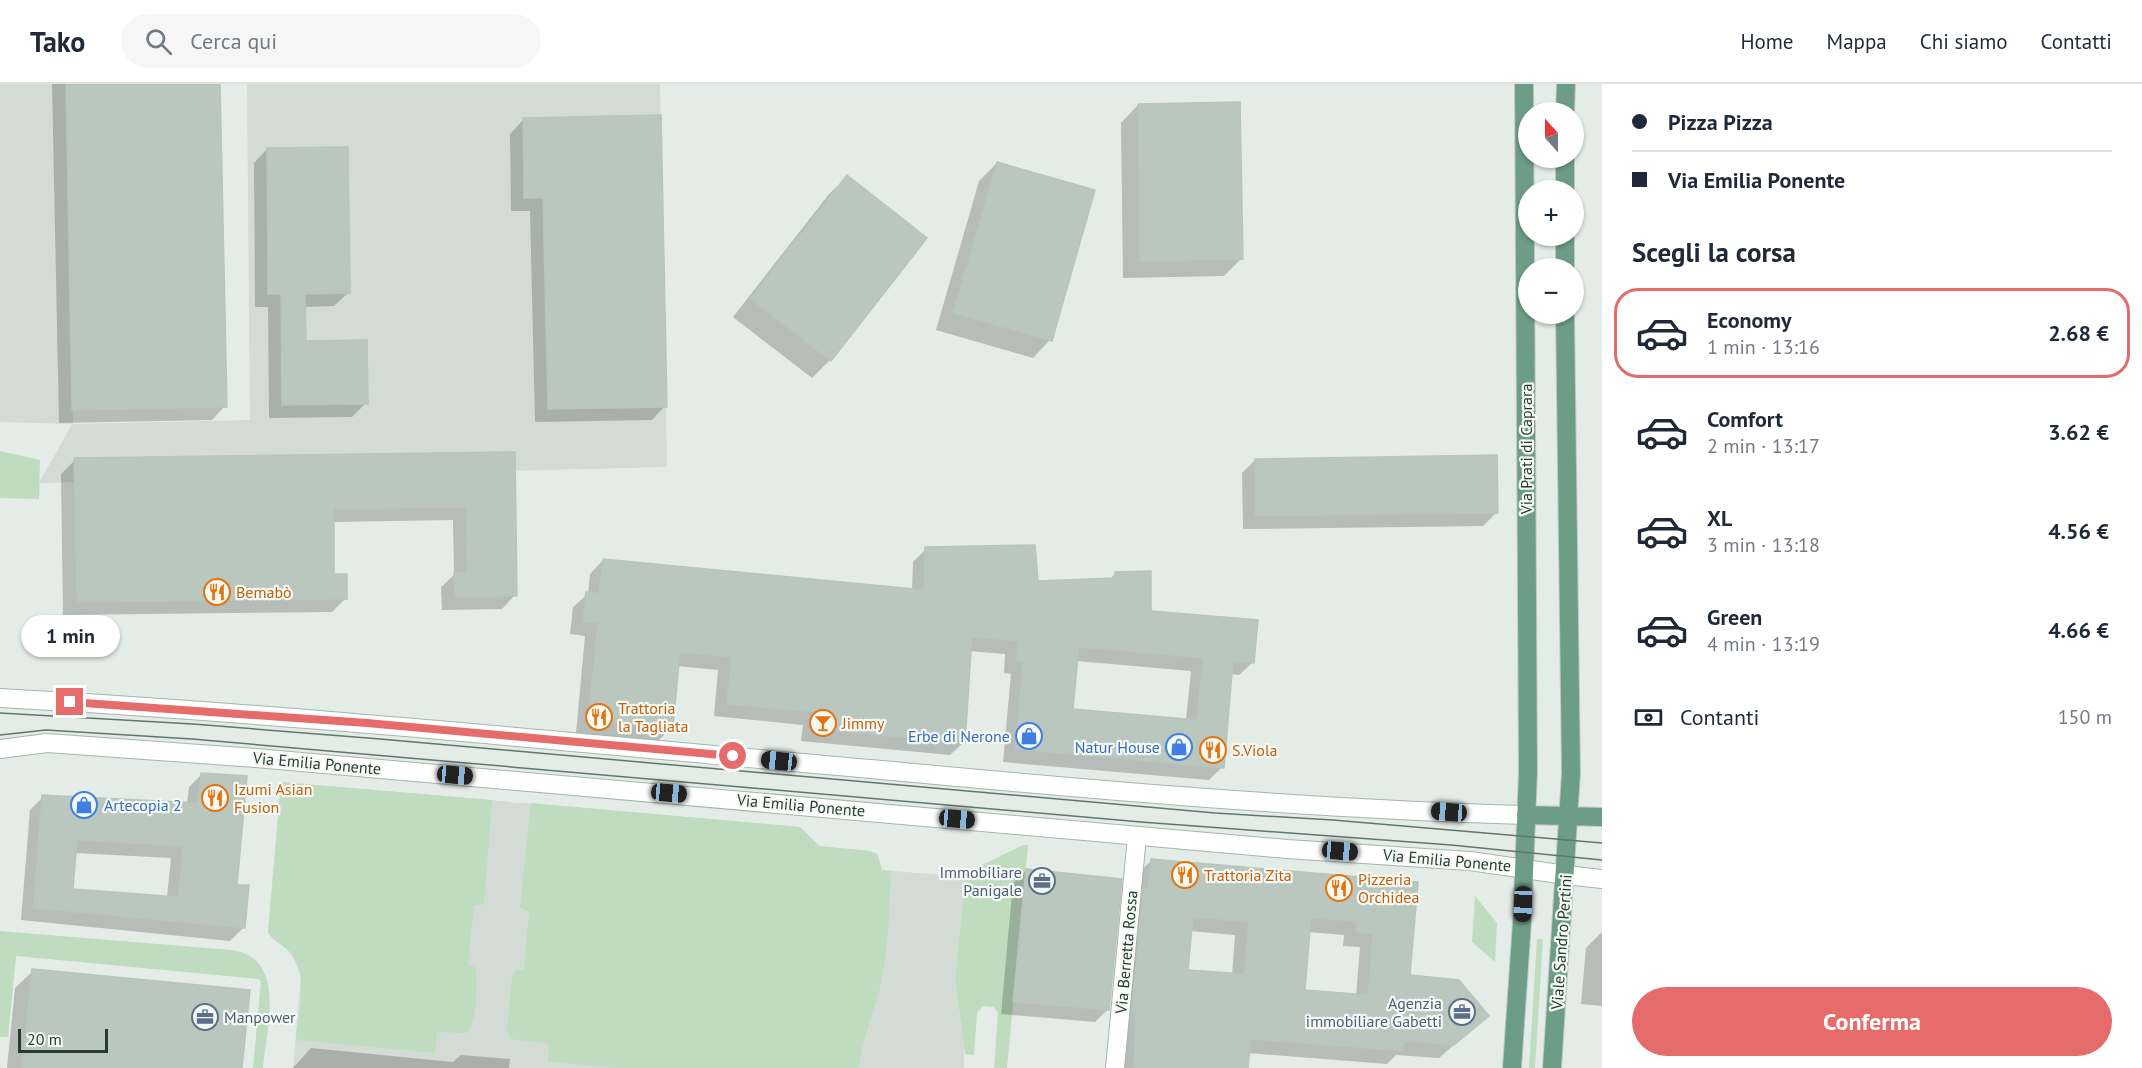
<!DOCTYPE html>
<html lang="it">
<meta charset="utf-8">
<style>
body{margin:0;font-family:"PT Sans",sans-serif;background:#f6f6f7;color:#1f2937;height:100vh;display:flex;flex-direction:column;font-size:22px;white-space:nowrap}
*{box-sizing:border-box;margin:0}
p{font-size:20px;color:#747a83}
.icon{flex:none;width:33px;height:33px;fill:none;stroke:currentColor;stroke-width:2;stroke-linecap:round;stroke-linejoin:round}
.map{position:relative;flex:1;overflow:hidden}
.side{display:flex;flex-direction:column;background:#fff;width:540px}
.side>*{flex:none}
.banner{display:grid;align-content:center;height:132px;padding:0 30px;background:#fff}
.needle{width:39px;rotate:339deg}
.fabs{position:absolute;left:1518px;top:18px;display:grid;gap:12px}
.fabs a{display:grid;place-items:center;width:66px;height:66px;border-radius:50%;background:#fff;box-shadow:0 2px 4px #0004;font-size:30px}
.scale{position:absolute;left:18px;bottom:15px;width:90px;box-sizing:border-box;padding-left:6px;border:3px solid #253c31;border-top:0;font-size:16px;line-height:21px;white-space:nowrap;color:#253c31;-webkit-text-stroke:4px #f4f9f6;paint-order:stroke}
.end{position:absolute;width:27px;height:27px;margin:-14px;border:8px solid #e56c6a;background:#fff;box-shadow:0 0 0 3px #fff}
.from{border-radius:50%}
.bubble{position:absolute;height:42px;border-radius:21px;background:#fff;box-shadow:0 2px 4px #0004;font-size:20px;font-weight:800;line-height:42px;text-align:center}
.car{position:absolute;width:18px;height:36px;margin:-18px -9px;border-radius:8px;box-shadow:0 0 4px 2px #0007;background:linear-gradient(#222 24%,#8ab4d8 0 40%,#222 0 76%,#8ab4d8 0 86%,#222 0)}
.banner b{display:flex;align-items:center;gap:21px;height:57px;font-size:22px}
.banner b+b{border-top:2px solid #e0e1e3}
.banner i{width:15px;height:15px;background:#1f2937}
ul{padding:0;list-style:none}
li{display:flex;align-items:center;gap:18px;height:90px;margin:0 12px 9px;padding:0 18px;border:3px solid transparent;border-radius:24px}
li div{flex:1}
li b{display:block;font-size:22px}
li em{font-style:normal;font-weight:800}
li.current{border-color:#e56c6a}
li>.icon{width:54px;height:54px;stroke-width:1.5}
h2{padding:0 30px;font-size:27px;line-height:72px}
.pay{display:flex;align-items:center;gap:15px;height:66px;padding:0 30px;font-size:22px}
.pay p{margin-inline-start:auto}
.primary-button{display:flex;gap:12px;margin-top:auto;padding:12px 30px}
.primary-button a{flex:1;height:69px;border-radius:36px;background:#e56c6a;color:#fff;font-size:24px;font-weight:800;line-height:69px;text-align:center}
header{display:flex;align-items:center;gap:36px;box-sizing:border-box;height:84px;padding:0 30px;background:#fff;border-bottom:2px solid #e0e1e3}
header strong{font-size:28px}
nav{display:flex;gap:33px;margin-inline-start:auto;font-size:21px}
.search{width:420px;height:54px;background:#f6f6f7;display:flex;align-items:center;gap:15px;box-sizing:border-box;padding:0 21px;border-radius:33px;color:#747a83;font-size:22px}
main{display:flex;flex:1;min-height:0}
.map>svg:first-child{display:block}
.built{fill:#d2dcd5}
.green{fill:#bfdbc0}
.shadow{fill:#0003;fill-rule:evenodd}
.building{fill:#bac7bf;stroke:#b7c5bc;stroke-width:1.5;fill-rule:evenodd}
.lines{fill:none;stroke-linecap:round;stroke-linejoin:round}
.minor-casing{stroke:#a7b4ad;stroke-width:20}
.tertiary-casing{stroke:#a7b4ad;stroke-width:20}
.secondary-casing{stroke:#a3b7ac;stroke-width:20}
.primary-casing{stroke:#c2c8c5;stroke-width:20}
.minor{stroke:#fff;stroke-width:18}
.tertiary{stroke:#fff;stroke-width:18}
.secondary{stroke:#fff;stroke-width:18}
.primary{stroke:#6d9d86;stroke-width:18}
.tram{stroke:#60776c;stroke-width:1.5}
.route{stroke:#e56c6a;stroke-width:8}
.labels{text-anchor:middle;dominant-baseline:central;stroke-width:4.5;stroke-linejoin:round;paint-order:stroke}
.street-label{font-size:16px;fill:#253c31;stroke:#f4f9f6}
.food-label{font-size:16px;fill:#c56008;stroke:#f4f9f6;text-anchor:start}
.shop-label{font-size:16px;fill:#366cbe;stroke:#f4f9f6;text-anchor:end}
.service-label{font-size:16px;fill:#4e5e75;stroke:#f4f9f6;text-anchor:end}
</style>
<header>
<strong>Tako</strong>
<div class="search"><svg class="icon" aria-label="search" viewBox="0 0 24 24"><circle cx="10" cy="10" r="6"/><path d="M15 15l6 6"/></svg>Cerca qui</div>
<nav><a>Home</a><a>Mappa</a><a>Chi siamo</a><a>Contatti</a></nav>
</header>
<main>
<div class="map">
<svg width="1602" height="984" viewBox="0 0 1602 984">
<rect width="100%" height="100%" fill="#e4ece7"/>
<path class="built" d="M0,0H66L73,340L250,336L247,0H660L667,383L39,399L72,340L0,338Z
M281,698L800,743L819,762L870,767L877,770L882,786L965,793L955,896L964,964V984H293L301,891L291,869L268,849Z"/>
<path class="green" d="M0,367L40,376L39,415L0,414Z
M281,698L492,716L484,820L474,822L468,880L476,884C477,901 478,937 466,949L437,948L435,969L296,956C298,930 309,894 292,871C286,862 274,858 268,849Z
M531,719L800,743L819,762L870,767L877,770L882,786L891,787C889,822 889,860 882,894C876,925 862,952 859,984H618L548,978L549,960L511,955L507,948L512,892L516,886H524L529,828L520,823Z
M1023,761H1028L1007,984H994L998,929L994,923L983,922L977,929L974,971L965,970L955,896L965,793H972L978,783Z
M1475,812L1497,839L1495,878L1472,858Z
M0,847L231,866C288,873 266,945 263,984H253L261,897L258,895L16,872L8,953H0Z
M1537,855H1543L1535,984H1529Z"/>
<path class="shadow" d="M52,0H219L225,322L212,336L59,339Z
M1138,21L1242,174L1224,192L1123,194L1121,39Z
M523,36L665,322L652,336L535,338L530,127H511L510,50Z
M267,65L348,209L334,222L304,223V259L366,319L352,333L269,334L268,223H255L254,79Z
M997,79L1050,256L1033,274L936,246L979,97Z
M847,93L925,154L830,276L812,294L733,233L829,110Z
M513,369L515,511L502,525L442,526L441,503L454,491L453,436L332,438L333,492L346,514L332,528L63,531L61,390L75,376Z
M1255,376L1496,429L1483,442L1243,445L1242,389Z
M926,465L1037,498L1109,496L1116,489L1150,528L1253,578L1239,591L1231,590L1222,683L1209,696L1003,678L1011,590L1004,589L1005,570L969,567L964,658L950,671L801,657L803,641L714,632L718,586L677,582L671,644L658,657L576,649L585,552L570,550L573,523L588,510L590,490L603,476L912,506L913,478ZM1077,577L1191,587L1186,636L1072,626Z
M202,690L236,802L243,844L230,857L21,836L30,726L43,713L187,720L189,703ZM75,769L171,774L167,813L72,806Z
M1152,776L1416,799L1408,892L1487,932L1439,974L1396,971L1387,980L1248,969L1247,984H1122L1137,790ZM1190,847L1235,851L1232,891L1187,887ZM1308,848L1344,851L1343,862L1360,863L1356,912L1303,908Z
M1026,786L1108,925L1095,938L1001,930L1013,799Z
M1602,848V922L1581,920L1586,864Z
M33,887L240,984H7L15,904Z
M311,964L453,978L461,971L510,975L509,984H293Z"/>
<path class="building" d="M66,0H220L227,323L72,326Z
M1240,18L1243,175L1140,177L1138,20Z
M661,31L667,323L548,325L543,114H524L523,34Z
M348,63L350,209L305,210L306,257L367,256L368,320L282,321L281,210H268L267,64Z
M997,78L1095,106L1052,257L953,229Z
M847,91L927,154L831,277L750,215Z
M515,368L517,512L455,513L454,488H467L466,423L334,425V490H347V515L77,518L74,374Z
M1497,371L1498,429L1255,432V375Z
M1035,461L1038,497L1115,494V488L1151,487V527L1258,536L1254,579L1233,577L1224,684L1015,665L1023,578L1016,577L1018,557L972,553L965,659L814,645L815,628L727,620L731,573L680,568L673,644L588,636L598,539L583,538L586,508L599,509L603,475L924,506L925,463ZM1079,563L1203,574L1197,636L1073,625Z
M201,689L247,692L237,801H249L245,844L33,824L42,711L198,719ZM77,756L183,762L178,813L73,805Z
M1151,775L1418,798L1410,891L1459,896L1489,932L1454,961L1404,957L1403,967L1251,955L1248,984H1134L1136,928H1132L1143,803L1148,805ZM1193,833L1249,838L1244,890L1188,886ZM1311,834L1357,837L1356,848L1373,850L1368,911L1305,906Z
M1026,785L1122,795L1109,926L1013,918Z
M32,885L250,906L242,984H22Z"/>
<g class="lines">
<defs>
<path id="minor" d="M1115,984L1137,752"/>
<path id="tertiary" d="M1566,791L1602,795"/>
<path id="secondary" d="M0,614C295,630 588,660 882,686C1096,706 1311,725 1526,731
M0,665L47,659L256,674L1287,765L1470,777L1566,791"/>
<path id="primary" d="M1565,28L1566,0
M1565,106V74
M1565,184V152
M1526,731L1602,733
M1512,984L1522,838L1528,688L1524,0
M1552,984L1571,689L1565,230"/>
</defs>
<use href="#minor" class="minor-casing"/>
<use href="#tertiary" class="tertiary-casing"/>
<use href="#secondary" class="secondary-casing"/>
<use href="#primary" class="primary-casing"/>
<use href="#minor" class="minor"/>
<use href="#tertiary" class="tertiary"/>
<use href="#secondary" class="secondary"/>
<use href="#primary" class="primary"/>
<path class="tram" d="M0,629L193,640L380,655L1215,729L1333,736L1602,759
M0,651L46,646L192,655L1141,738L1451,761L1602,776"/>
</g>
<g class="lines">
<path class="route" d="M70,618L367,639L733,672"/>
</g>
<defs>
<symbol id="restaurant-ring" viewBox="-11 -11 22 22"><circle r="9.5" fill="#f4f9f6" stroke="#e8710a" stroke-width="1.5"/><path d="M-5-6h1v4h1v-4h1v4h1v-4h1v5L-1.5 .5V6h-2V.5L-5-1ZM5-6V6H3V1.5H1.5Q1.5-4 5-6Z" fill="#e8710a"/></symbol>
<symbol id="bar-ring" viewBox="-11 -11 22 22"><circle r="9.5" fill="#f4f9f6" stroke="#e8710a" stroke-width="1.5"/><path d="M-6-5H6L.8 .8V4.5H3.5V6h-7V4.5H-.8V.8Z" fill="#e8710a"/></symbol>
<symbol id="shop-ring" viewBox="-11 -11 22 22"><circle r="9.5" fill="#f4f9f6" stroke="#3f7fe0" stroke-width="1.5"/><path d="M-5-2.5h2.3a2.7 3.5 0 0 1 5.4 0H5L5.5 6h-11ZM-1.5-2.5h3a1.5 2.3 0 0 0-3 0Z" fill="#3f7fe0"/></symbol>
<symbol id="office-ring" viewBox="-11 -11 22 22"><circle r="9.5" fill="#f4f9f6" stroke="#5c6f8a" stroke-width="1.5"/><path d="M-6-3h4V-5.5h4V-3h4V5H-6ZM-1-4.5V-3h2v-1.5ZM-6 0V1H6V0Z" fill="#5c6f8a"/></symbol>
</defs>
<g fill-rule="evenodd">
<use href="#restaurant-ring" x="202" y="493" width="30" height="30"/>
<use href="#restaurant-ring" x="584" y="618" width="30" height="30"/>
<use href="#bar-ring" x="808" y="624" width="30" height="30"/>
<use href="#shop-ring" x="1014" y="637" width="30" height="30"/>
<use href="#shop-ring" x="1164" y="648" width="30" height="30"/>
<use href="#restaurant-ring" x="1198" y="651" width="30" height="30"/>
<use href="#restaurant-ring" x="200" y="699" width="30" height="30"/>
<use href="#shop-ring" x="69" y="706" width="30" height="30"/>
<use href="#restaurant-ring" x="1170" y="776" width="30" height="30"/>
<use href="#office-ring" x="1027" y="782" width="30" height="30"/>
<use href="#restaurant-ring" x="1324" y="789" width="30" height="30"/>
<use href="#office-ring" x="1447" y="913" width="30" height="30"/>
<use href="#office-ring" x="190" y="918" width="30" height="30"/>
</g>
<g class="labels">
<g class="street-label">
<text transform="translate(1526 365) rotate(-90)">Via Prati di Caprara</text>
<text transform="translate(317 679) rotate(5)">Via Emilia Ponente</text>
<text transform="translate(801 721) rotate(5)">Via Emilia Ponente</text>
<text transform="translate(1447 776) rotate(5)">Via Emilia Ponente</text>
<text transform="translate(1561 858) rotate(-86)">Viale Sandro Pertini</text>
<text transform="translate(1126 868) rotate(-85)">Via Berretta Rossa</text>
</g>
<g class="food-label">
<text x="236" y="508">Bemabò</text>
<text x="618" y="624">Trattoria<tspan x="618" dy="18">la Tagliata</tspan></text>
<text x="842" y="639">Jimmy</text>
<text x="1232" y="666">S.Viola</text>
<text x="234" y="705">Izumi Asian<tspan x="234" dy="18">Fusion</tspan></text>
<text x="1204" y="791">Trattoria Zita</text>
<text x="1358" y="795">Pizzeria<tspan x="1358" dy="18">Orchidea</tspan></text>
</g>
<g class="shop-label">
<text x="1010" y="652">Erbe di Nerone</text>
<text x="1160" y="663">Natur House</text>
<text x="104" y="721" text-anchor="start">Artecopia 2</text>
</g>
<g class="service-label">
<text x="1022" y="788">Immobiliare<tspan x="1022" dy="18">Panigale</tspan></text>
<text x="1442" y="919">Agenzia<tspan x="1442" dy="18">immobiliare Gabetti</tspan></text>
<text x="224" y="933" text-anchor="start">Manpower</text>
</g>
</g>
</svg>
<div class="fabs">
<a><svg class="needle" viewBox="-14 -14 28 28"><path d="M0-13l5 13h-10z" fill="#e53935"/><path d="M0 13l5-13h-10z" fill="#747a83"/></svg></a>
<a>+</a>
<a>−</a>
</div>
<div class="scale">20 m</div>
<i class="end from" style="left:733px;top:672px"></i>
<i class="end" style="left:70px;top:618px"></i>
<div class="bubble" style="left:21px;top:531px;width:99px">1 min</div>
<i class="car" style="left:779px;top:677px;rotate:276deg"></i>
<i class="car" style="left:455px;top:691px;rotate:95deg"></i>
<i class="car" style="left:669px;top:709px;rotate:95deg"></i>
<i class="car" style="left:1449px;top:728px;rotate:274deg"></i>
<i class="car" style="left:957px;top:735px;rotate:95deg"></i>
<i class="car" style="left:1340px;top:767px;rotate:95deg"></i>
<i class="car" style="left:1523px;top:820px;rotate:182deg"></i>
</div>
<section class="side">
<div class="banner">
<b><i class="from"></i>Pizza Pizza</b>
<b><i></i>Via Emilia Ponente</b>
</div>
<h2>Scegli la corsa</h2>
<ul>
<li class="current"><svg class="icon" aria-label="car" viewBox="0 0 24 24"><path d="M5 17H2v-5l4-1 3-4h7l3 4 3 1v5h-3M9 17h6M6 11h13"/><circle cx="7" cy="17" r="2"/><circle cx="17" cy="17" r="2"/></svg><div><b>Economy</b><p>1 min · 13:16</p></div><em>2.68 €</em></li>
<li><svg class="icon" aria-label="car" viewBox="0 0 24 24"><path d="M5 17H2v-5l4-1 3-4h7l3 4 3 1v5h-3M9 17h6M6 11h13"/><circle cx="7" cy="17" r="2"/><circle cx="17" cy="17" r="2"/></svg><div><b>Comfort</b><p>2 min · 13:17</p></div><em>3.62 €</em></li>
<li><svg class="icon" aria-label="car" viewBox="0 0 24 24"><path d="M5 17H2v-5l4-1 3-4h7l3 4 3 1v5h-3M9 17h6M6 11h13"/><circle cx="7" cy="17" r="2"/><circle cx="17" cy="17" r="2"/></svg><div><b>XL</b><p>3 min · 13:18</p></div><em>4.56 €</em></li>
<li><svg class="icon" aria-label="car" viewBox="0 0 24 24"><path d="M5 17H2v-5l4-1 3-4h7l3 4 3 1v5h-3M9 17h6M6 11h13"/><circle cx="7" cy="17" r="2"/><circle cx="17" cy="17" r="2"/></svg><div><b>Green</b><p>4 min · 13:19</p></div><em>4.66 €</em></li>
</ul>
<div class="pay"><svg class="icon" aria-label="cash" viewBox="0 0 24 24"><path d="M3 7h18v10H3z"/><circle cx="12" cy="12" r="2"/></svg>Contanti<p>150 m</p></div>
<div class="primary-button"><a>Conferma</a></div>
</section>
</main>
